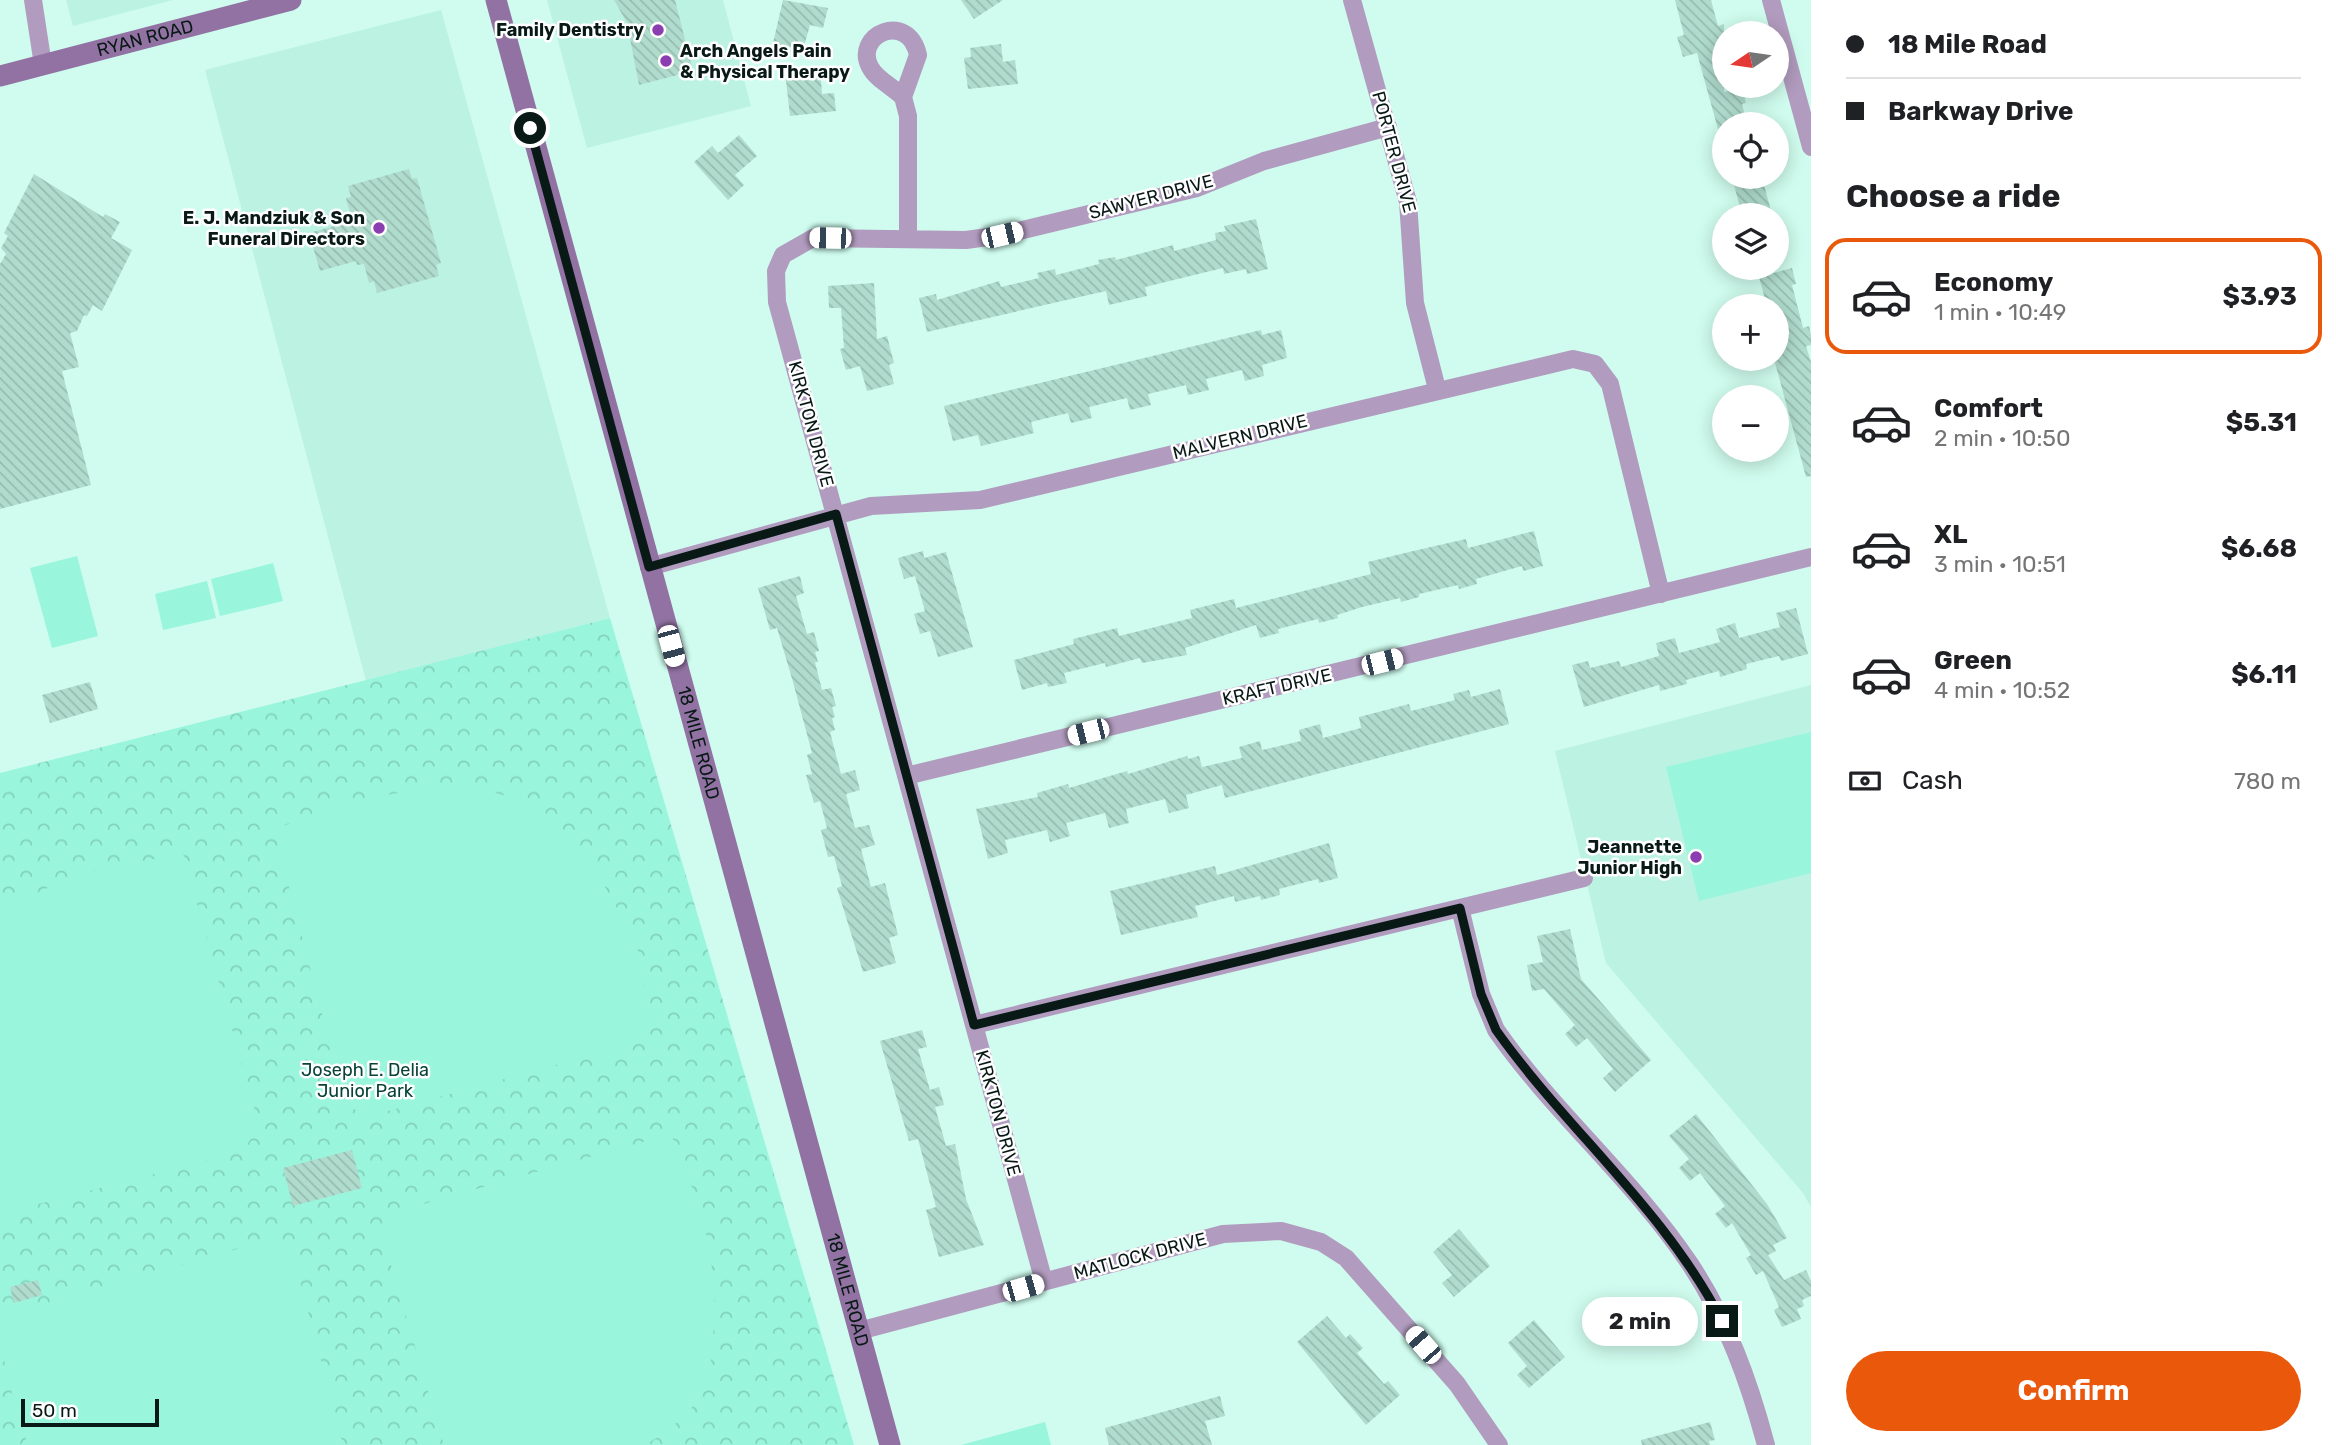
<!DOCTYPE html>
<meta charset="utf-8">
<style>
body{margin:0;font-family:Rubik,sans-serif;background:#f2f2f2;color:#202124;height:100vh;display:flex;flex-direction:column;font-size:26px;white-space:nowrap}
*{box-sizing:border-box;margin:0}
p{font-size:23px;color:#757577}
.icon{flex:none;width:38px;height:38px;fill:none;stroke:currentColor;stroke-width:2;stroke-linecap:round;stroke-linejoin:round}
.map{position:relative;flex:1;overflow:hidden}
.drawer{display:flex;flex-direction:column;background:#fff;width:525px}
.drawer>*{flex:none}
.hud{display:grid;align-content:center;height:154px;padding:0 35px;background:#fff}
.needle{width:46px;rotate:257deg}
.fabs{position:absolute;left:1712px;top:21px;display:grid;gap:14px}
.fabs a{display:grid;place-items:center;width:77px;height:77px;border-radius:50%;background:#fff;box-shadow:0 4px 18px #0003;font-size:35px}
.scale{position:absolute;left:21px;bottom:18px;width:138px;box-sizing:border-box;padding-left:7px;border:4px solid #091a16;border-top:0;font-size:19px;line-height:24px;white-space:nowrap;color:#091a16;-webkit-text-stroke:5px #fefefe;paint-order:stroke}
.end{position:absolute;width:32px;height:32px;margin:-16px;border:9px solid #091a16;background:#fff;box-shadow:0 0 0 4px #fff}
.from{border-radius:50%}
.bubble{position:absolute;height:49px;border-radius:24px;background:#fff;box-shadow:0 4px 18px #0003;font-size:23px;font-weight:700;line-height:49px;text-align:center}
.car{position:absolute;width:21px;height:42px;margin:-21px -10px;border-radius:9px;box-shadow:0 0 5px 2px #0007;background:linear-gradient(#fff 24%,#345 0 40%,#fff 0 76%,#345 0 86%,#fff 0)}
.hud b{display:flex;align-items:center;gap:24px;height:66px;font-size:26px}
.hud b+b{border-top:2px solid #e0e0e0}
.hud i{width:18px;height:18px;background:#202124}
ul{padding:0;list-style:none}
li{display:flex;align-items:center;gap:21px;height:116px;margin:0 14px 10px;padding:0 21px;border:4px solid transparent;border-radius:21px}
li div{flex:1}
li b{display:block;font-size:26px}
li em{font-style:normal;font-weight:700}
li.selected{border-color:#ea580c}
li>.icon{width:63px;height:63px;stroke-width:1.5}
h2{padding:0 35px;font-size:32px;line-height:84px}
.pay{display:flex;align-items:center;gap:18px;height:77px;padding:0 35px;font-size:26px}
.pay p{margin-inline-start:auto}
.cta{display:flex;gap:14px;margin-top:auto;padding:14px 35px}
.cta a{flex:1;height:80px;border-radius:42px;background:#ea580c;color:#fff;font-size:28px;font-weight:700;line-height:80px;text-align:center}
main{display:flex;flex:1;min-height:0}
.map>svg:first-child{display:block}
.built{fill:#bcf2e2}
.park{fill:url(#park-crowns)}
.garden{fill:#99f5dc}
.building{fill:url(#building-back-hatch)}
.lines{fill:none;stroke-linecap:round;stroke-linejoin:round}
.street{stroke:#b19bbe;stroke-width:18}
.secondary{stroke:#9272a3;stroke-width:21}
.route{stroke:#091a16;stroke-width:9}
.poi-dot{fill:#8b3eaf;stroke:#fefefe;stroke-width:2.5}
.labels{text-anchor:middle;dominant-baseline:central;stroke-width:5;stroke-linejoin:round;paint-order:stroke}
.poi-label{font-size:18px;font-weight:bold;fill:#091a16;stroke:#fefefe;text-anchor:end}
.street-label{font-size:18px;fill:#091a16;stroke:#fefefe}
.park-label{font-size:18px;fill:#084337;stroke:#fefefe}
</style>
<main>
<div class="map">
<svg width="1811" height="1445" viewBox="0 0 1811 1445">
<defs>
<pattern id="park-crowns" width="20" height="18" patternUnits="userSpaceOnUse" patternTransform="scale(1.75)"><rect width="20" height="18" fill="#99f5dc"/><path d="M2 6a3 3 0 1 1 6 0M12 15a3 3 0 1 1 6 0" fill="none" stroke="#82d1bc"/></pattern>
<pattern id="building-back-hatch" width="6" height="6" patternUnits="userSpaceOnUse" patternTransform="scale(1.75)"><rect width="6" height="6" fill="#b0dcce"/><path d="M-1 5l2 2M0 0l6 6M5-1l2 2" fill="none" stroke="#96bcb0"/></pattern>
</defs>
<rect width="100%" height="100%" fill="#cffcee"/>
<path class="built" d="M66,0H173L73,26Z
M547,0H723L751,106L587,148Z
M441,10L610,618L366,681L205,70Z
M1811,685V1207L1803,1193L1606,963L1555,751Z"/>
<path class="park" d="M610,618L854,1445H0V773Z"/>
<path class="garden" d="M77,556L98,636L52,648L30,568Z
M273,563L283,601L220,616L211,579Z
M207,581L216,618L163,630L155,594Z
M1811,732V873L1699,901L1666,767Z
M423,789L492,792L536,804L583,848L636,942L647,997V1040L370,1116L346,1106L274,829L356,800Z
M183,853L259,1126L243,1151L0,1214V916C30,892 77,874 114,866C137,861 160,859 183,853Z
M671,1134C701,1203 722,1269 712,1345C711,1357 711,1371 707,1382C698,1408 668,1433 644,1445H444L384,1241L395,1212Z
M268,1240L294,1258L343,1445H28C15,1403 0,1362 0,1317Z
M1045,1422L1051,1445H961Z"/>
<path class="building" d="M614,0H675L693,71L639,85L627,23Z
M783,0L828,8L823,28L810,25L803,50L773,43Z
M961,0H1003L974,19Z
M1675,0H1711L1718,26L1724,24V92L1742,87L1746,103L1742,104L1747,124H1724V132L1719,133L1697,53L1683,57L1677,37L1684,35Z
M1001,44L1003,62L1015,60L1018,84L968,89L964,58L971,57L970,48Z
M820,67L822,94L834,93L836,111L790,116L785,71Z
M739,135L757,156L735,175L744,185L728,200L694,162L712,146L718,153Z
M409,169L412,179L417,178L441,263L436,265L439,276L377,293L374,281L369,283L364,264L357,265L356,261L320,271L309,233L345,223L344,219L351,217L346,198L351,197L348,186Z
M34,174L103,217L105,214L120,222L111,238L132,250L102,311L93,305L87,316L84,315L77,331L70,333L79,367L62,371L91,485L0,509V264L6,254L1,248L8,236L4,233Z
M1732,177H1762L1772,215H1742Z
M1256,219L1268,269L1247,274L1246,269L1224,274L1223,268L1145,287L1147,296L1109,305L1106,291L927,332L919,298L936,294L937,300L999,281L1001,287L1039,278L1037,273L1055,269L1056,275L1099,264L1098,260L1115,257L1116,260L1173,245L1174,251L1216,240L1215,233L1226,231L1224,226Z
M1792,268L1796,284L1792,285L1803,328L1809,326L1811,335V345L1806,346L1811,362V476L1806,477L1774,359H1776V306H1767L1759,277Z
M874,283L877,339L887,336L894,363L889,365L894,384L867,391L860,366L846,370L840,349L844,348L841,308H829L828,286Z
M1261,330L1262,335L1281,330L1287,358L1262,365L1264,376L1245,381L1242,370L1206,379L1209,390L1188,395L1186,385L1148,394L1151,405L1130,410L1127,398L1089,407L1092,418L1071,423L1068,413L1031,422L1034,433L981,446L978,435L953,441L944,406Z
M1534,531L1543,566L1523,571L1522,566L1476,579L1477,584L1459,589L1458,585L1419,594V597L1401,602L1400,598L1362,607L1337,615L1338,618L1319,623L1318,619L1278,629L1279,633L1260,638L1256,625L1185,648L1187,655L1142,663L1140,658L1106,667L1105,663L1064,673L1067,683L1048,687L1047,683L1022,690L1014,660L1074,644L1073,639L1117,628L1119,636L1192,618L1190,610L1234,599L1236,608L1371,574L1368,562L1409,552L1466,539L1468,548Z
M923,551L924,558L946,552L973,647L938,657L930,631L920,634L914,614L925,611L915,576L904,579L898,558Z
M800,576L804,593L796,596L807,634L814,632L819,651L815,652L818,662H815L822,690L831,688L836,706L832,707L835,717L832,718L835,730L830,732L841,774L855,770L860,790L846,794L855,828L869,825L875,845L861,849L871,887L885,883L898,935L889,938L896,963L863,972L837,888L842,886L834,856L828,857L821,830L827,828L820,801L814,803L806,775L812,774L807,755L812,753L793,682L777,628L770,630L758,588Z
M1796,608L1808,654L1781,661L1779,656L1746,664L1747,669L1720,677L1719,671L1686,680L1687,684L1660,691L1659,685L1584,707L1572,665L1588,661L1590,668L1619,661L1621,667L1659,656L1656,643L1675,638L1679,653L1720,642L1716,629L1735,623L1739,638L1780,627L1776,613Z
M90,682L98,709L50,723L42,695Z
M1500,689L1509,724L1225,798L1222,785L1186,795L1189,808L1169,813L1165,799L1126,809L1129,823L1109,828L1105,813L1066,823L1070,836L1050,842L1047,830L1005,840L1008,853L988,859L976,809L1038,797L1037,793L1068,784L1069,788L1127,771L1128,774L1187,756L1188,759L1199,756L1202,767L1242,758L1239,747L1260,741L1262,750L1301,741L1299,730L1320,724L1323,738L1361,728L1359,717L1409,704L1411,711L1455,700L1453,694L1469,690L1471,697Z
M1329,843L1338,878L1319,883L1318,879L1279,889L1280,895L1261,900L1260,896L1235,902L1234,896L1195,906L1198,917L1121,935L1110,891L1215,866L1217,875Z
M1570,929L1581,979L1651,1060L1615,1092L1603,1078L1613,1069L1587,1038L1576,1047L1565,1034L1575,1025L1544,989L1532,991L1527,965L1543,962L1537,936Z
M922,1030L927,1047L918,1049L930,1090L939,1087L944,1105L935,1107L946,1146L955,1144L966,1199L984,1245L939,1257L926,1210L936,1207L918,1139L909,1141L880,1041Z
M1696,1114L1767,1204L1787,1238L1773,1245L1776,1251L1768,1255L1784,1280L1806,1270L1811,1281V1296L1802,1300L1804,1306L1797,1309L1801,1319L1782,1327L1774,1310L1779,1307L1763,1271L1756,1275L1746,1258L1751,1255L1732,1223L1726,1228L1715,1214L1725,1206L1700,1173L1690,1181L1679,1168L1689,1159L1669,1136Z
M352,1150L362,1188L293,1206L283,1168Z
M1459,1229L1490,1266L1454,1297L1442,1283L1452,1275L1433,1252Z
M38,1280L42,1295L14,1303L10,1287Z
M1327,1316L1346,1338L1350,1334L1363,1348L1357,1353L1384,1384L1388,1381L1400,1395L1366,1425L1297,1342Z
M1534,1320L1565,1357L1529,1388L1517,1375L1527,1366L1508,1343Z
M1220,1396L1225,1416L1205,1421L1212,1445H1109L1105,1428Z
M1710,1422L1715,1440L1709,1441L1710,1445H1642L1641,1440Z"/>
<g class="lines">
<path class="street" d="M33,0L43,65
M1352,0L1408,202L1415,303L1437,389
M1771,0L1811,147
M903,97C893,87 876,79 870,67C853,35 908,10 918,55L903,97L908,116V239
M649,567L871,506L980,500L1573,359L1595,364L1610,384L1661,594
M906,776L1811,557
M1460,908L1481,994L1496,1030C1554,1113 1634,1180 1690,1264C1727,1320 1749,1381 1766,1445
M974,1025L1584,878
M1044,1282L777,302L776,271L783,255L813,238L966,240L1002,235L1197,188L1264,161L1388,127
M859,1331L1223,1234L1281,1231L1321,1242L1346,1258L1457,1384L1499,1445"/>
<g class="secondary">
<path id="s1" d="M496,0L890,1445"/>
<path id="s2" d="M0,76L291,0"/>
</g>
</g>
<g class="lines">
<path class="route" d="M530,128L649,567L836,514L974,1025L1460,908L1481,994L1496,1030C1567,1130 1665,1210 1722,1321"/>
</g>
<g class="poi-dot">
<circle cx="658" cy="30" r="7"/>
<circle cx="666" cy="61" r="7"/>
<circle cx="379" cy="228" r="7"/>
<circle cx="1696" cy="857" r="7"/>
</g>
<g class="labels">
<g class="poi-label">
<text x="644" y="30">Family Dentistry</text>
<text x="680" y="51" text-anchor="start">Arch Angels Pain<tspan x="680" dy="21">&amp; Physical Therapy</tspan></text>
<text x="365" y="218">E. J. Mandziuk &amp; Son<tspan x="365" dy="21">Funeral Directors</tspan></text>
<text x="1682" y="847">Jeannette<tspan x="1682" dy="21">Junior High</tspan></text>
</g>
<g class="street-label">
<text stroke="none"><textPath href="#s2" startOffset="150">RYAN ROAD</textPath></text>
<text transform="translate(1394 152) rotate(75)">PORTER DRIVE</text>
<text transform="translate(1151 197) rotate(-15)">SAWYER DRIVE</text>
<text transform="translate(811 424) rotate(75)">KIRKTON DRIVE</text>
<text transform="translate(1240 437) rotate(-14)">MALVERN DRIVE</text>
<text transform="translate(1277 687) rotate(-13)">KRAFT DRIVE</text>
<text stroke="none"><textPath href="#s1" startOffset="770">18 MILE ROAD</textPath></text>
<text transform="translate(998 1113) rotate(75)">KIRKTON DRIVE</text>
<text transform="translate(1140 1256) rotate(-15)">MATLOCK DRIVE</text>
<text stroke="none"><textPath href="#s1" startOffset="1337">18 MILE ROAD</textPath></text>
</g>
<g class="park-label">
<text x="365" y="1070">Joseph E. Delia<tspan x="365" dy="21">Junior Park</tspan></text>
</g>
</g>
</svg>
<div class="fabs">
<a><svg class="needle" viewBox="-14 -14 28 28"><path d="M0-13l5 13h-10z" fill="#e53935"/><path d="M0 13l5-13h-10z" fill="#757577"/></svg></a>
<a><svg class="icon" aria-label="locate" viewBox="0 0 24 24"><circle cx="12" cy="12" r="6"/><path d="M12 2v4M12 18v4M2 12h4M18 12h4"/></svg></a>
<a><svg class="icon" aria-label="layers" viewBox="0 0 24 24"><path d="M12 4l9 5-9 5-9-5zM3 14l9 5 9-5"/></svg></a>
<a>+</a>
<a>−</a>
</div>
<div class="scale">50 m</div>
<i class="end from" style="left:530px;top:128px"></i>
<i class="end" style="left:1722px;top:1321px"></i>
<div class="bubble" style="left:1582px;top:1297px;width:116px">2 min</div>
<i class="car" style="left:1002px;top:235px;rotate:77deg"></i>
<i class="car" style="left:830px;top:238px;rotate:271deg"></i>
<i class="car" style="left:671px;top:646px;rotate:165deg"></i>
<i class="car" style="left:1382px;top:662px;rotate:76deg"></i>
<i class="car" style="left:1088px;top:732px;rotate:256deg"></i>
<i class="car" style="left:1023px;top:1288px;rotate:74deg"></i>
<i class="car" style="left:1423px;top:1345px;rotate:319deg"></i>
</div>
<section class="drawer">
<div class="hud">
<b><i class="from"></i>18 Mile Road</b>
<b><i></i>Barkway Drive</b>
</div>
<h2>Choose a ride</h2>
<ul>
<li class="selected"><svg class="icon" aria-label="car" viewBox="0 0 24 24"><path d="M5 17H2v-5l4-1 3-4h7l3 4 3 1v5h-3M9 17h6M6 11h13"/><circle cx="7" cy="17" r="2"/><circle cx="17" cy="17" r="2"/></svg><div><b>Economy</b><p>1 min · 10:49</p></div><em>$3.93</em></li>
<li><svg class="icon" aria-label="car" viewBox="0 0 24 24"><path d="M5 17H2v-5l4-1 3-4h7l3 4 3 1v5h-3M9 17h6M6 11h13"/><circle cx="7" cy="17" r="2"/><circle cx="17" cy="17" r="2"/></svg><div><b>Comfort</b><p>2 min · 10:50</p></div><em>$5.31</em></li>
<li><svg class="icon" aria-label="car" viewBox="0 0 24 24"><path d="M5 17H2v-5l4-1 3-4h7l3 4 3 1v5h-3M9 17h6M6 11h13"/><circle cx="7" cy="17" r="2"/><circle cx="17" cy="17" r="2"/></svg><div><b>XL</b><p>3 min · 10:51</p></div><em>$6.68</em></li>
<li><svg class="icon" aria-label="car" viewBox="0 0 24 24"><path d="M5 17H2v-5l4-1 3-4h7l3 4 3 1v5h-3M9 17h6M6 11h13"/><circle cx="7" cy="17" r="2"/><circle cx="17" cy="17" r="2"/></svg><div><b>Green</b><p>4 min · 10:52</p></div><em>$6.11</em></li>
</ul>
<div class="pay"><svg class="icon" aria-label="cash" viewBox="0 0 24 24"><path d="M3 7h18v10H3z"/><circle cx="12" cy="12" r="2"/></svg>Cash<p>780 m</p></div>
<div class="cta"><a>Confirm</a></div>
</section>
</main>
